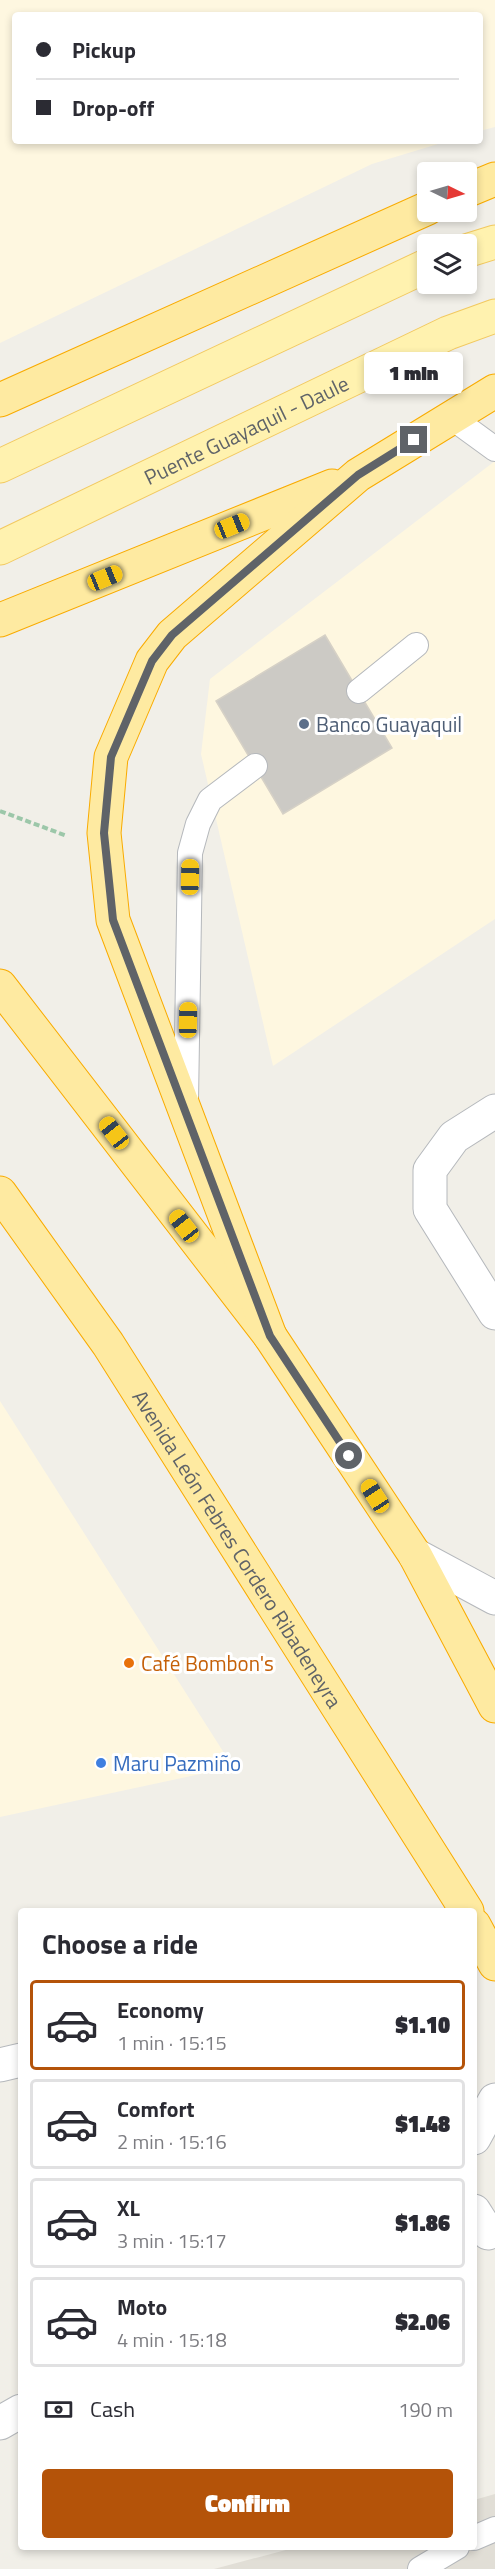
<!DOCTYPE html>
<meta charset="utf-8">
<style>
body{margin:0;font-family:"Titillium Web",sans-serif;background:#f7f7f7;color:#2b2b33;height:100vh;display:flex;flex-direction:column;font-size:22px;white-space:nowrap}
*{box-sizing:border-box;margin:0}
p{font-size:20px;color:#7c7c81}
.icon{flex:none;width:33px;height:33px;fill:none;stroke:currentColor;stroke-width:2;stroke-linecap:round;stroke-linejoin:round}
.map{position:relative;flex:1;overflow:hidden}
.side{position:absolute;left:18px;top:1908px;width:459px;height:642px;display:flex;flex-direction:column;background:#fff;border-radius:6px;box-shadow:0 3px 9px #0003}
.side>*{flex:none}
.guide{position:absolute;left:12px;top:12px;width:471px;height:132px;border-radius:6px;box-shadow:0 3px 9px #0003;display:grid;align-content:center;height:132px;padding:0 24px;background:#fff}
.needle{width:39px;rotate:95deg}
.tools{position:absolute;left:417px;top:162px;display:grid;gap:12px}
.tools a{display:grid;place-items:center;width:60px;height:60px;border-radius:6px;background:#fff;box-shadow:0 3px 9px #0003;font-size:30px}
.end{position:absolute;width:27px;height:27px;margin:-14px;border:8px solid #5f6368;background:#fff;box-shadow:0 0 0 3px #fff}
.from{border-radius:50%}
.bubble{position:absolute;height:42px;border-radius:6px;background:#fff;box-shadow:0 3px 9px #0003;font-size:20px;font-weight:800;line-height:42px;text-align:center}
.car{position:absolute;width:18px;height:36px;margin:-18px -9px;border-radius:8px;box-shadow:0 0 4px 2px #0007;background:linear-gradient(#f5c518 24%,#345 0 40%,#f5c518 0 76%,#345 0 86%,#f5c518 0)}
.guide b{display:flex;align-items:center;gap:21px;height:57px;font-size:22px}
.guide b+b{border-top:2px solid #e1e1e2}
.guide i{width:15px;height:15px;background:#2b2b33}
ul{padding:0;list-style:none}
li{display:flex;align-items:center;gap:18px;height:90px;margin:0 12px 9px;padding:0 12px;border:3px solid #e1e1e2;border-radius:6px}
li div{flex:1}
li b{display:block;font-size:22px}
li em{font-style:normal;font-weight:800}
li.active{border-color:#b45309}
li>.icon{width:54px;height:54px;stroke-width:1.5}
h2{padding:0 24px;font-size:27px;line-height:72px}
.pay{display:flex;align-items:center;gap:15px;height:66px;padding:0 24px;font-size:22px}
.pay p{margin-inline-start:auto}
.button{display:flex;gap:12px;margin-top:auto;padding:12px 24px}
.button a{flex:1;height:69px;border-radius:6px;background:#b45309;color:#fff;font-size:24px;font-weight:800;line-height:69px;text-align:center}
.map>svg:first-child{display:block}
.commercial{fill:#fef7e0}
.education{fill:#e1ded6}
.building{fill:#cccac5;stroke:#d6d1c6;stroke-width:1.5}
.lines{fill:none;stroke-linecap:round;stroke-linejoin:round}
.service-casing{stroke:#b5b8bc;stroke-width:26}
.minor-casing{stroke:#b5b8bc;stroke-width:35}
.primary-casing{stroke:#f2c960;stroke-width:35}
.trunk-casing{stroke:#f9ab00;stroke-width:35}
.path{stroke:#9cc7a9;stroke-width:4;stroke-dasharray:6 3;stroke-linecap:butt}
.service{stroke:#fff;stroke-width:24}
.minor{stroke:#fff;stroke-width:33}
.primary{stroke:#fff2af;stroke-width:33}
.trunk{stroke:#feeaa1;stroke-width:33}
.route{stroke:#5f6368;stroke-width:8}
.service-dot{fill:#5c6f8a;stroke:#fff;stroke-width:2}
.food-dot{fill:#e8710a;stroke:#fff;stroke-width:2}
.shop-dot{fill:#3f7fe0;stroke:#fff;stroke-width:2}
.labels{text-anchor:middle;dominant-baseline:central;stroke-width:6;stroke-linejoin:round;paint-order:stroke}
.street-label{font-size:21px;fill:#5f6368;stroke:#fff}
.service-label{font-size:21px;fill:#4e5e75;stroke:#fff;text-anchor:start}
.food-label{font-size:21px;fill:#c56008;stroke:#fff;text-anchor:start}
.shop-label{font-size:21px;fill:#366cbe;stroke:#fff;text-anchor:start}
</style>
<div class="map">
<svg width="495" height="2569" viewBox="0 0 495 2569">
<rect width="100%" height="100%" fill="#f1efe8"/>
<path class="commercial" d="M0,0H495V127L480,131V15H15V141H448L372,164L0,343Z
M495,461V919L273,1066L201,754L210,679Z
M0,1401L233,1767L0,1817Z"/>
<path class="education" d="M495,2494V2569H214L297,2547H474V2500Z"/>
<path class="building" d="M325,635L392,748L283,814L216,701Z"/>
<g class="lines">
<defs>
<path id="service" d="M451,417L495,449
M359,691L416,645
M186,1101L190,853L198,824L210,800L255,766
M474,2538L495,2529
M420,2569L457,2547"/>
<path id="minor" d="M495,1111L454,1137L430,1170V1209L495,1313
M415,1555L495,1598
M0,2065L21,2060
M474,2138L495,2100
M474,2211L488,2233
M0,2423L21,2411"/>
<g id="primary">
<path d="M466,251L495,242"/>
<path d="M0,466L428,265"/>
<path id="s1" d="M0,548L448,333L495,316"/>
</g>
<g id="trunk">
<path d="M466,191L495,179"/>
<path d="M0,400L428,208"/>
<path d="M0,620L332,486"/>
<path d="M0,986L270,1336L415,1555L495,1706"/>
<path id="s2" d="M0,1193L108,1344L467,1911"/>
<path d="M270,1336L113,920L104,833L111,757L152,661L172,635L358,475L495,391"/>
<path d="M474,1925L495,1964"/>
</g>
</defs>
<use href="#service" class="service-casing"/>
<use href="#minor" class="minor-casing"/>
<use href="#primary" class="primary-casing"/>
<use href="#trunk" class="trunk-casing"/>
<path class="path" d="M0,811L67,836"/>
<use href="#service" class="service"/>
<use href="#minor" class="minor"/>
<use href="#primary" class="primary"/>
<use href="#trunk" class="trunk"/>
</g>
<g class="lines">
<path class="route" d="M349,1456L270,1336L113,920L104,833L111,757L152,661L172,635L358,475L414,440"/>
</g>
<circle class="service-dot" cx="304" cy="724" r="6"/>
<circle class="food-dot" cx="129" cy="1663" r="6"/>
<circle class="shop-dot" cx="101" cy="1763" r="6"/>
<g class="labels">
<g class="street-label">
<text stroke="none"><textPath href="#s1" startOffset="273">Puente Guayaquil - Daule</textPath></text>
<text stroke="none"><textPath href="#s2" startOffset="428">Avenida León Febres Cordero Ribadeneyra</textPath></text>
</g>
<g class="service-label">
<text x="316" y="724">Banco Guayaquil</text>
</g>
<g class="food-label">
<text x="141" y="1663">Café Bombon's</text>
</g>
<g class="shop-label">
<text x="113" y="1763">Maru Pazmiño</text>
</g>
</g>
</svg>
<div class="tools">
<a><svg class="needle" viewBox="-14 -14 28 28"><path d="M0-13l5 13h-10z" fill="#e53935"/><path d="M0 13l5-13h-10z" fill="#7c7c81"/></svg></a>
<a><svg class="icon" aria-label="layers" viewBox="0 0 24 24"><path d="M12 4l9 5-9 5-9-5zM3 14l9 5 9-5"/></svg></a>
</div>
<i class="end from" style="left:349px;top:1456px"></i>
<i class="end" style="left:414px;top:440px"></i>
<div class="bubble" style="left:364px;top:352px;width:99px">1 min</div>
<i class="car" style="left:232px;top:526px;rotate:68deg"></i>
<i class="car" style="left:105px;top:578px;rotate:68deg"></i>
<i class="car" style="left:190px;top:877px;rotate:1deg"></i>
<i class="car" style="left:188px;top:1020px;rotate:1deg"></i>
<i class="car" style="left:114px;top:1133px;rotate:322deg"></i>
<i class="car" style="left:184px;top:1226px;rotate:322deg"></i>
<i class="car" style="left:375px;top:1496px;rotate:327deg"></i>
<div class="guide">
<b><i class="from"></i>Pickup</b>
<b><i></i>Drop-off</b>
</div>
<section class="side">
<h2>Choose a ride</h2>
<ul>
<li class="active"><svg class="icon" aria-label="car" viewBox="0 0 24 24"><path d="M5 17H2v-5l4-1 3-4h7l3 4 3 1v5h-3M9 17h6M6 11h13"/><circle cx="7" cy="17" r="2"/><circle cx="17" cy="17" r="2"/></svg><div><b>Economy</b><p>1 min · 15:15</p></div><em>$1.10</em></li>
<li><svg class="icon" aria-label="car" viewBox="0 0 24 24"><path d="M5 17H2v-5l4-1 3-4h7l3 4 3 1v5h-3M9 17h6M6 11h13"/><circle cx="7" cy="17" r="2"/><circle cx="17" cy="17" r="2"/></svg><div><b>Comfort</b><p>2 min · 15:16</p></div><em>$1.48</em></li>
<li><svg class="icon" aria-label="car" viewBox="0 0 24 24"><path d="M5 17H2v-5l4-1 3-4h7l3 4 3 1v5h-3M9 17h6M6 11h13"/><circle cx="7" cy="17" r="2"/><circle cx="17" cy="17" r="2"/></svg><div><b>XL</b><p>3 min · 15:17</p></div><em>$1.86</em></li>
<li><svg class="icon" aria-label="car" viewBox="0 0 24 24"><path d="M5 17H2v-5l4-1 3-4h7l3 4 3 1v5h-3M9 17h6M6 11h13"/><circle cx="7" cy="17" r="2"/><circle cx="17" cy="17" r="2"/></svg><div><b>Moto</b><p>4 min · 15:18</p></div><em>$2.06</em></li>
</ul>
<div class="pay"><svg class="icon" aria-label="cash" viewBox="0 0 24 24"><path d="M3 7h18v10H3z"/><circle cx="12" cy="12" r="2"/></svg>Cash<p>190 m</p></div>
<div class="button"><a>Confirm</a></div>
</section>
</div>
